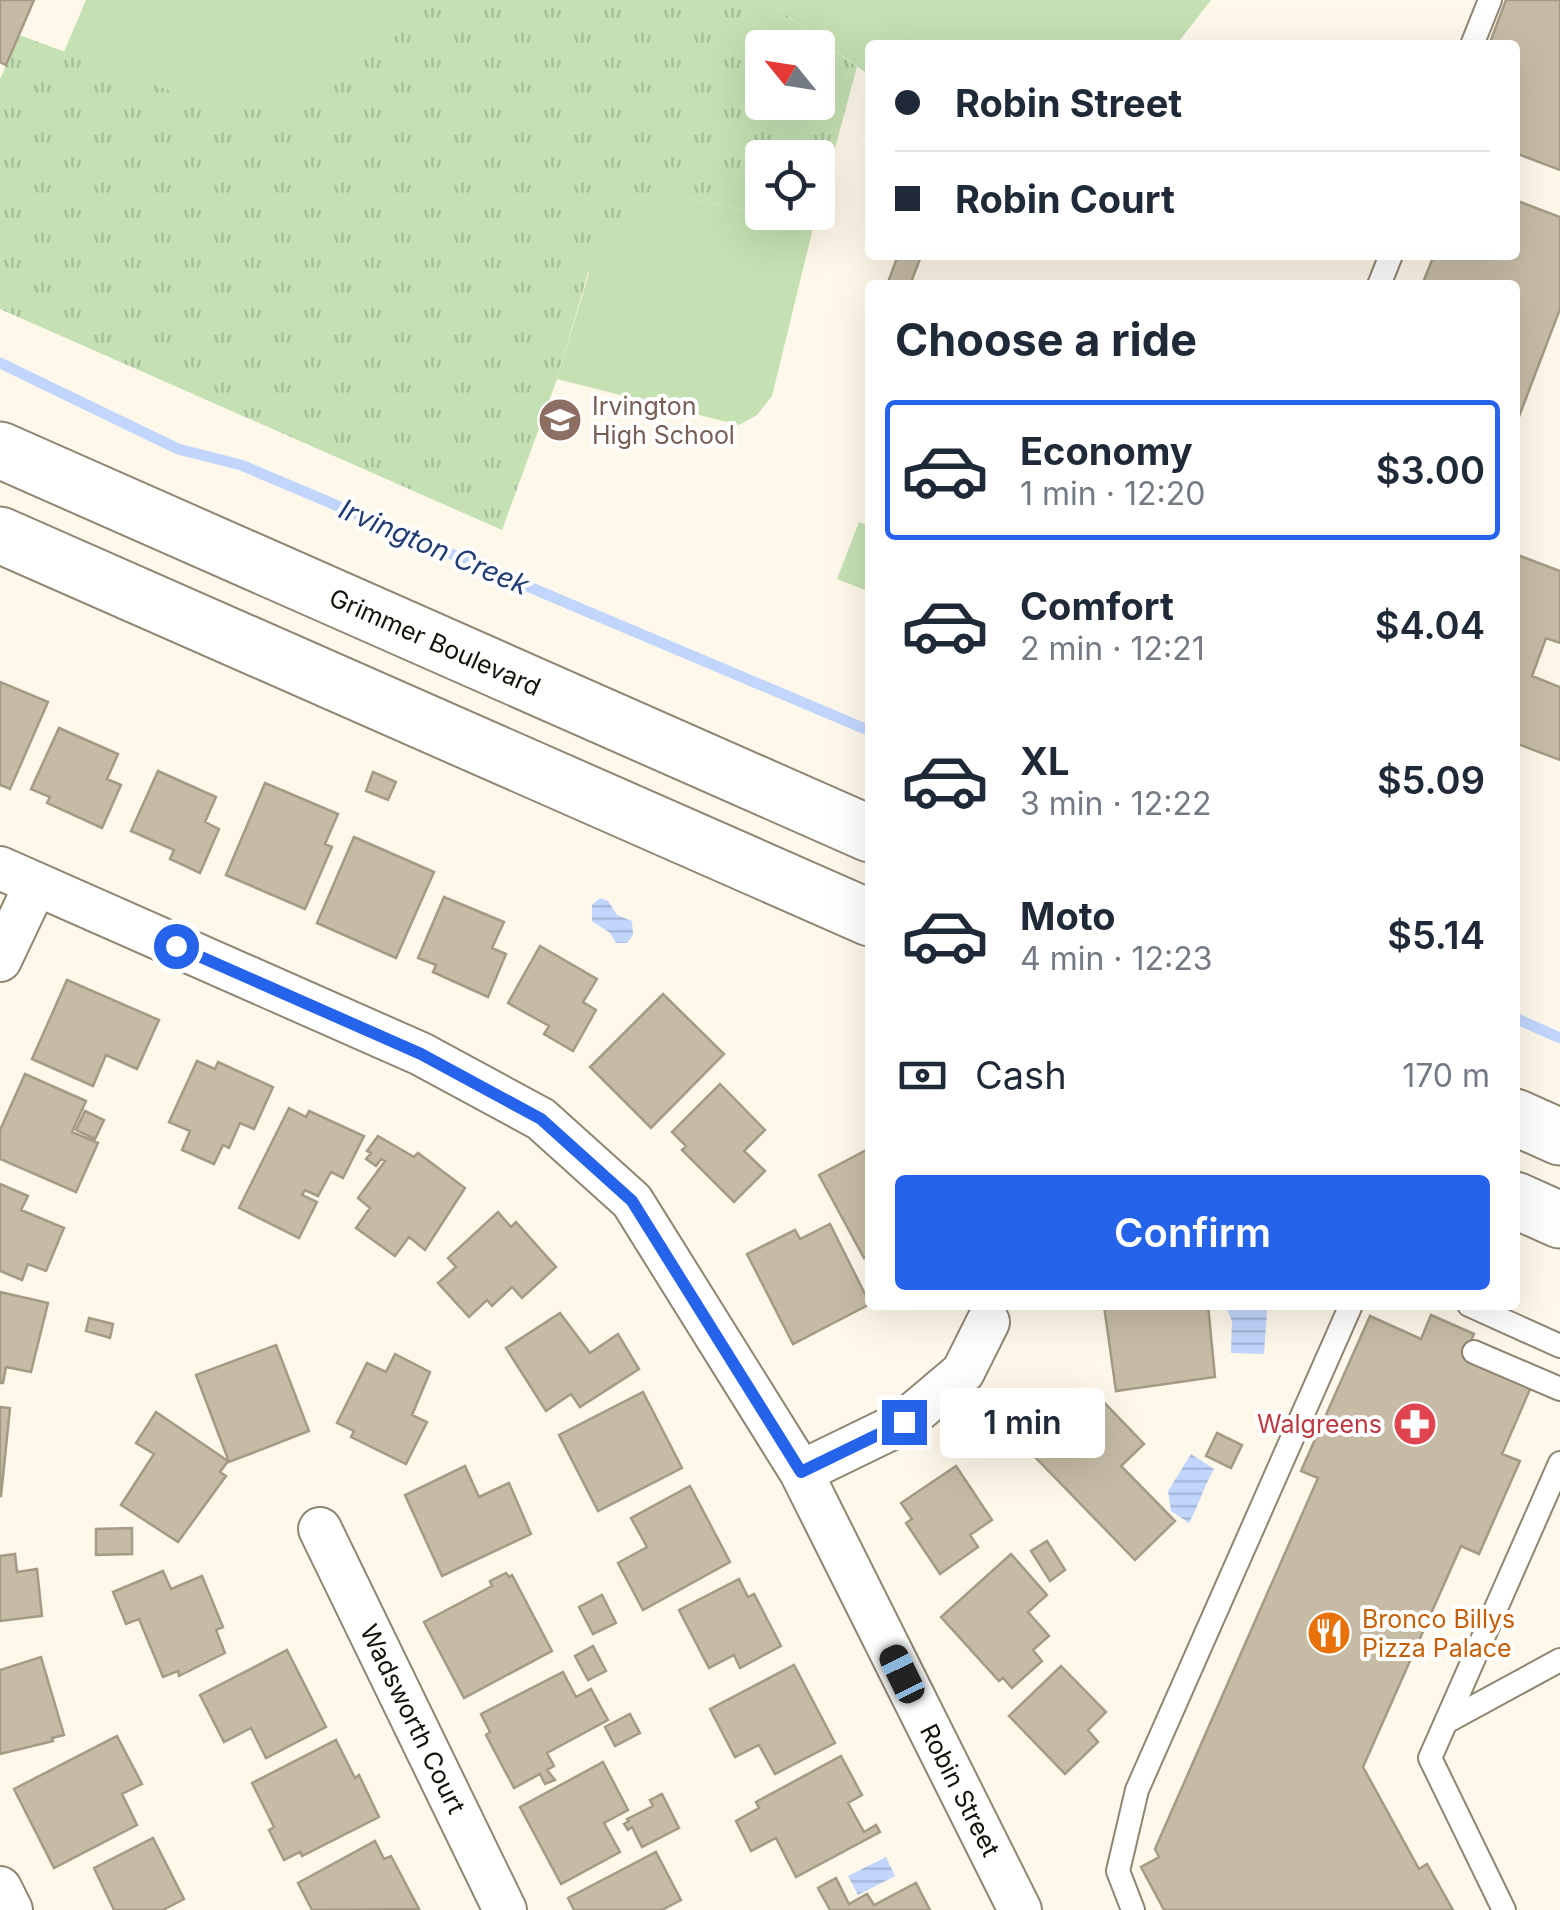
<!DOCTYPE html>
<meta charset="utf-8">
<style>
body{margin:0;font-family:Inter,sans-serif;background:#f2f2f3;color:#1f2937;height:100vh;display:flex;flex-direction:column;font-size:38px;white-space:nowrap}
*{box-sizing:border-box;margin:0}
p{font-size:32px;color:#747a83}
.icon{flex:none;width:55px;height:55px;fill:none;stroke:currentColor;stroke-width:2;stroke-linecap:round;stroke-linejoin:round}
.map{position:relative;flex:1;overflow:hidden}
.sheet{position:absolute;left:865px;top:280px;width:655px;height:1030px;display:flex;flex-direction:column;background:#fff;border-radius:10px;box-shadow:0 10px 40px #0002}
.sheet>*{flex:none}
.hud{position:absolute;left:865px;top:40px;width:655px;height:220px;border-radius:10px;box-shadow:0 10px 40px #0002;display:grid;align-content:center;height:220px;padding:0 30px;background:#fff}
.needle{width:65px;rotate:300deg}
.fabs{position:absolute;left:745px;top:30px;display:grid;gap:20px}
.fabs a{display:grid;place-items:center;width:90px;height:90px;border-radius:10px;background:#fff;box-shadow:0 10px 40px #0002;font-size:50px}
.end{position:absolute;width:45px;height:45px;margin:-22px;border:12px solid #2563eb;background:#fff;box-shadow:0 0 0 5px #fff}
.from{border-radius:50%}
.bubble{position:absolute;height:70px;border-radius:10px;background:#fff;box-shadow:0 10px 40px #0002;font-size:32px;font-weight:600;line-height:70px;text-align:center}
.car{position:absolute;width:30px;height:60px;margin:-30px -15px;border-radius:12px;box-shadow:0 0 8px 2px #0007;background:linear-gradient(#222 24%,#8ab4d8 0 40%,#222 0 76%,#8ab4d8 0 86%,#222 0)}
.hud b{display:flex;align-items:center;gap:35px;height:95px;font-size:38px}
.hud b+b{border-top:2px solid #e0e1e3}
.hud i{width:25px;height:25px;background:#1f2937}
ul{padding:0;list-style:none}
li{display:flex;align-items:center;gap:30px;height:140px;margin:0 20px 15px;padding:0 10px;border:5px solid transparent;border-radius:10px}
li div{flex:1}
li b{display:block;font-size:38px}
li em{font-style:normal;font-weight:600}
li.selected{border-color:#2563eb}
li>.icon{width:90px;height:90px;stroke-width:1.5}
h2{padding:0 30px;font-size:45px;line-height:120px}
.pay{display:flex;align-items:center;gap:25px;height:110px;padding:0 30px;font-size:38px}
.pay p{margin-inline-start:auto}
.action{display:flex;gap:20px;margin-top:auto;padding:20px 30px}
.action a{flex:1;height:115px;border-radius:10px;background:#2563eb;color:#fff;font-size:40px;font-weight:600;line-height:115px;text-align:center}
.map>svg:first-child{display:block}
.grass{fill:url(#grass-tufts);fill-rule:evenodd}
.garden{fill:#c5e0b3}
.water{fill:url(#water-rules)}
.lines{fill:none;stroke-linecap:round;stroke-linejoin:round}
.stream{stroke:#c2d6fd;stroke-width:11}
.building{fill:#c6bca6;stroke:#a49a85;stroke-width:2.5}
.service-casing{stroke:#8f8571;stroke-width:26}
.minor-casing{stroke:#8f8571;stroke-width:46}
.secondary-casing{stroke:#8f8571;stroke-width:59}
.service{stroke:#fff;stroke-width:22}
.minor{stroke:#fff;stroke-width:42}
.secondary{stroke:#fff;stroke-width:55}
.route{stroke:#2563eb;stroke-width:12}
.labels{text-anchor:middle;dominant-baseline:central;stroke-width:8;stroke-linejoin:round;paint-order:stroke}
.education-label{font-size:25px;fill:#785e54;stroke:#fff;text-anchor:start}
.street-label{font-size:25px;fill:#141109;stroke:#fff}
.health-label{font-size:25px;fill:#be3a42;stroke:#fff;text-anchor:end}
.food-label{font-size:25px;fill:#c56008;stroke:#fff;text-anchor:start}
.water-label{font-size:28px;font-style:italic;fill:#223c75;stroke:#fff}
</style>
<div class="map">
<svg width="1560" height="1910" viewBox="0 0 1560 1910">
<defs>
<pattern id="grass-tufts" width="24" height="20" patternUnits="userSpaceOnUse" patternTransform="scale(2.5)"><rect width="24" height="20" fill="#c5e0b3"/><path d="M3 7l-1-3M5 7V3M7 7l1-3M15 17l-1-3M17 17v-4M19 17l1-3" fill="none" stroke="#a8bf99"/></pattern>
<pattern id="water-rules" width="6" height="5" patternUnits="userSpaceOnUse" patternTransform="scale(2.5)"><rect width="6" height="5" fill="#c2d6fd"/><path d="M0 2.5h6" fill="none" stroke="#a6b7d8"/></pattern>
</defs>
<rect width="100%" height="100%" fill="#fef8ea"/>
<path class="grass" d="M416,0H766L857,67L818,211V158H762V212L817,213L814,224L687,198L588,273L557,379L502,530L0,309V79L19,35L197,100L403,30ZM762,48H818V102H762Z"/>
<path class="garden" d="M86,0H416L403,30L309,101L252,110L197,100L64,52Z
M766,0H1211L1176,45H870V76Z
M687,198L814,224L772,396L757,415L739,425L557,379L589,273L625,219Z
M859,522L870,526V592L837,579Z"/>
<path class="water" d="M600,898L608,901L617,915L632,921L633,935L627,943H616L610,933L592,921V905Z
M1225,1305H1264L1267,1311L1264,1354L1231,1353L1232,1321Z
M1191,1454L1214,1469C1203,1488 1199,1505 1189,1523L1171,1511L1168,1491Z
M886,1857L895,1876L858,1895L848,1876Z"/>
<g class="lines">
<path class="stream" d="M0,363L178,449L241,465L870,731
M1515,1018L1560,1038"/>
</g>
<path class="building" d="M0,0H34L6,65L0,62Z
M1506,0H1560V170L1515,153V45H1489Z
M1515,200L1560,217V309L1515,427V285H1422L1434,255H1515Z
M898,255L920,259L910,285H887Z
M1515,554L1560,571V643L1546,638L1532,676L1560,687V760L1515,743Z
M0,682L48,702L10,789L0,785Z
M59,728L118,754L107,779L121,785L102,828L47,803L50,797L31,789Z
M158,771L216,797L205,822L219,829L200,873L170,859L174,850L131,831Z
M373,772L396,782L388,800L366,791Z
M265,783L338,814L325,844L332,847L305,909L226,875Z
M354,837L434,872L396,958L317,923Z
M444,897L504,922L492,948L506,954L488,997L433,972L436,965L418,958Z
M540,946L597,979L583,1002L596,1010L573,1051L544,1034L549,1026L508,1003Z
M67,980L159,1020L137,1069L106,1055L93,1086L32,1059Z
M663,994L724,1054L651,1128L590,1067Z
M197,1061L215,1069L218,1062L273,1087L254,1129L240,1123L229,1148L223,1145L214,1164L182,1150L190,1131L169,1122Z
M25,1074L86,1101L72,1132L98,1143L76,1192L0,1159V1130Z
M720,1084L765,1130L744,1151L765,1171L734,1202L682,1150L686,1146L672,1132Z
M289,1108L306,1117L309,1111L364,1136L343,1178L331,1172L318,1196L305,1190L302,1195L317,1202L299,1238L239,1208Z
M85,1111L104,1120L95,1139L76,1130Z
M378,1136L414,1157L418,1153L465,1188L425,1250L409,1237L395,1256L356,1228L370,1208L358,1198L385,1161L381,1159L376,1166L366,1159L371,1153L367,1151Z
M870,1148V1255L864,1258L819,1175Z
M0,1184L28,1196L21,1210L64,1228L46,1271L28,1264L22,1280L0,1271Z
M498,1212L511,1227L516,1222L556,1267L522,1298L512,1287L492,1306L487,1300L469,1317L438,1283L456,1267L448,1258Z
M830,1224L870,1304L793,1344L747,1254L795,1230L800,1239Z
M0,1292L48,1303L31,1372L6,1367L3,1383H0Z
M1208,1305L1215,1377L1116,1391L1104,1306Z
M560,1313L590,1353L618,1334L639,1369L580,1407L571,1394L546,1411L506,1348Z
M1431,1315L1474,1334L1464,1357L1531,1387L1502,1454L1520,1461L1479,1554L1461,1546L1363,1767L1419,1869L1427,1864L1453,1910H1164L1141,1867L1159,1857L1155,1849L1318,1478L1301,1471L1370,1316L1421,1339Z
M89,1318L113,1324L110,1338L86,1331Z
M276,1345L309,1431L229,1462L196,1375Z
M395,1354L430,1372L412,1415L427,1422L406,1464L351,1437L354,1431L337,1423L367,1363L386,1372Z
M643,1392L682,1468L598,1511L559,1435Z
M1098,1396L1144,1444L1121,1466L1175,1521L1135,1560L1035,1457Z
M0,1407L10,1408L1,1496H0Z
M156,1412L228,1461L220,1472L226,1476L178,1542L121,1505L154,1454L136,1443Z
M1217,1433L1242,1445L1231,1468L1206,1456Z
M465,1466L479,1497L509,1483L531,1534L442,1576L405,1495Z
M956,1466L992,1520L970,1535L978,1547L940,1574L906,1523L912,1519L901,1503Z
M690,1486L730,1562L643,1610L618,1563L647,1547L631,1518Z
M132,1528V1554L96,1555V1529Z
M1047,1541L1065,1570L1050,1581L1031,1551Z
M15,1554L17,1572L37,1569L42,1616L0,1621V1556Z
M1011,1554L1047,1595L1028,1612L1049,1636L1033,1650L1042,1661L1012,1688L1003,1678L999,1681L941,1617Z
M163,1571L171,1589L202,1576L223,1627L216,1630L225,1653L179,1676L178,1671L163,1677L139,1619L126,1624L113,1592Z
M506,1573L509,1577L512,1575L552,1651L464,1698L424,1622L492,1586L490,1581Z
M739,1579L748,1597L754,1594L781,1646L740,1668L734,1655L709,1668L679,1610Z
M602,1595L616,1623L593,1634L579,1607Z
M593,1646L606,1671L588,1680L575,1656Z
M287,1650L326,1727L266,1758L251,1728L224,1742L200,1695Z
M41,1657L64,1735L52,1738L53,1741L0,1754V1670Z
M794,1665L835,1743L775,1774L759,1745L735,1757L710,1709Z
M1061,1666L1106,1712L1088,1730L1098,1742L1065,1774L1009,1716Z
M563,1672L576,1697L591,1689L608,1720L547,1753L554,1766L547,1770L555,1780L545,1784L540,1774L514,1788L486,1735L490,1732L481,1714Z
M630,1714L640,1733L615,1746L605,1727Z
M117,1736L142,1784L122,1794L137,1825L54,1868L14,1789Z
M336,1740L355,1778L359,1775L379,1817L302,1856L300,1852L284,1860L269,1830L274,1827L252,1783Z
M841,1756L862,1795L848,1803L864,1832L876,1825L880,1832L796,1877L776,1838L751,1851L736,1821L759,1808L756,1802Z
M603,1762L628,1810L604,1823L620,1852L561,1884L520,1807Z
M662,1794L679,1828L642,1847L632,1827L628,1830L624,1824L629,1821L627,1819L653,1806L650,1800Z
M153,1838L184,1899L163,1910H114L94,1868Z
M375,1841L384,1859L391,1856L419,1909L312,1910L298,1883Z
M656,1852L681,1900L662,1910H574L568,1898Z
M836,1878L849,1904L867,1894L874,1905L916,1883L930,1910H830L818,1888Z"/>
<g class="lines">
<defs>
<path id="service" d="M1472,45L1490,0
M1379,285L1391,255
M1469,1305L1560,1346
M1474,1352L1560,1389
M1446,1722L1560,1660
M1133,1910L1118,1871L1137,1790L1351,1305
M1504,1910L1430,1758L1560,1463"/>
<path id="minor" d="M0,868L421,1054L541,1119L632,1201L801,1472L1020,1910
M0,960L36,884
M801,1472L904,1422L963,1372L988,1322
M320,1529L505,1910
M0,1888L11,1910"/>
<path id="secondary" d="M0,450L870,834
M0,535L870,918
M1515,1117L1560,1137
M1515,1200L1560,1220"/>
</defs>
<use href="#service" class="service-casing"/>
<use href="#minor" class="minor-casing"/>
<use href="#secondary" class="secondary-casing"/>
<use href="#service" class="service"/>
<use href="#minor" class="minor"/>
<use href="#secondary" class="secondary"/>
</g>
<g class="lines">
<path class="route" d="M176,946L421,1054L541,1119L632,1201L801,1472L904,1422"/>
</g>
<defs>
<symbol id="school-disc" viewBox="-11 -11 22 22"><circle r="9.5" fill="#8d6e63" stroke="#fff"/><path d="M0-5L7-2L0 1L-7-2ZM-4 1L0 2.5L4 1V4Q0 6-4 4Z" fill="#fff"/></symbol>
<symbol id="pharmacy-disc" viewBox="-11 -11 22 22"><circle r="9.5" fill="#e0444e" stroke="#fff"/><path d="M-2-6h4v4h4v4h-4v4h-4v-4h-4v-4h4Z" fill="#fff"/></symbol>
<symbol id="restaurant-disc" viewBox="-11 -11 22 22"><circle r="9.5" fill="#e8710a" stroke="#fff"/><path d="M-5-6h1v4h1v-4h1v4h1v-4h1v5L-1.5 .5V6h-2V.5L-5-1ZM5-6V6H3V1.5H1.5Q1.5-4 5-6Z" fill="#fff"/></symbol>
</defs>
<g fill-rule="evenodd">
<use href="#school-disc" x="535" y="395" width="50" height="50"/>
<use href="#pharmacy-disc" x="1390" y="1399" width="50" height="50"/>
<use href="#restaurant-disc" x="1304" y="1608" width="50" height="50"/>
</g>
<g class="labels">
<g class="education-label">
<text x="592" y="406">Irvington<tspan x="592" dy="29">High School</tspan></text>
</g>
<g class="street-label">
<text transform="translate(435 642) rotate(24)">Grimmer Boulevard</text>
<text transform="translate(413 1719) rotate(64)">Wadsworth Court</text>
<text transform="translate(960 1790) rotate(63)">Robin Street</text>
</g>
<g class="health-label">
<text x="1382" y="1424">Walgreens</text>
</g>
<g class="food-label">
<text x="1362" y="1619">Bronco Billys<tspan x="1362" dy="29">Pizza Palace</tspan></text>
</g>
<g class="water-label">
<text transform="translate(434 547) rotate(23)">Irvington Creek</text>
</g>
</g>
</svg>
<div class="fabs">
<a><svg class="needle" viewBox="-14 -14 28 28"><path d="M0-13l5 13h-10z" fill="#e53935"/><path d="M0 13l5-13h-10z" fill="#747a83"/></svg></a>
<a><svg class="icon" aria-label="locate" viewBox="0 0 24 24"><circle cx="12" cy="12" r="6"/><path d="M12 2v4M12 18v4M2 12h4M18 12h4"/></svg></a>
</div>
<i class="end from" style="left:176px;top:946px"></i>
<i class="end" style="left:904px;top:1422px"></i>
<div class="bubble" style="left:940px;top:1388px;width:165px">1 min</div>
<i class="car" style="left:902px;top:1674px;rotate:334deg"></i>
<div class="hud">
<b><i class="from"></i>Robin Street</b>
<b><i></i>Robin Court</b>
</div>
<section class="sheet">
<h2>Choose a ride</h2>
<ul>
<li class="selected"><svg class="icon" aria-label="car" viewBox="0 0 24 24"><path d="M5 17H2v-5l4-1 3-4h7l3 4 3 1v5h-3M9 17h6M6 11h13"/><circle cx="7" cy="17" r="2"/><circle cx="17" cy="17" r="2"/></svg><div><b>Economy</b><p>1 min · 12:20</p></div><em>$3.00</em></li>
<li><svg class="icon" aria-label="car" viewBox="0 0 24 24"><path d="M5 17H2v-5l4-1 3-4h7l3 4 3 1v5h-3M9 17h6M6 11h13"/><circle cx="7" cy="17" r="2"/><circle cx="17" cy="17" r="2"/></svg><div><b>Comfort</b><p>2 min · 12:21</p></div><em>$4.04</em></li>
<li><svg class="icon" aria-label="car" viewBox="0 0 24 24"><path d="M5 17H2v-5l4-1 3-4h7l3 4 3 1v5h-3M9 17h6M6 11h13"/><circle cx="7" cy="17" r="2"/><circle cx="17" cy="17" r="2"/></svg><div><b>XL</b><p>3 min · 12:22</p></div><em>$5.09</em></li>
<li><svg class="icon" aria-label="car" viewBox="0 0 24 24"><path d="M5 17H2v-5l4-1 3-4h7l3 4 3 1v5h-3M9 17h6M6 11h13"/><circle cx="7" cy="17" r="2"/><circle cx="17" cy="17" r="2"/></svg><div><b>Moto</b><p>4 min · 12:23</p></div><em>$5.14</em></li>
</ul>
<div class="pay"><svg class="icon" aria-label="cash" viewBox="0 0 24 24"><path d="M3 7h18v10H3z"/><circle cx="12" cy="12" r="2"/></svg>Cash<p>170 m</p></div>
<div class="action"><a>Confirm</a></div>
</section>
</div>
